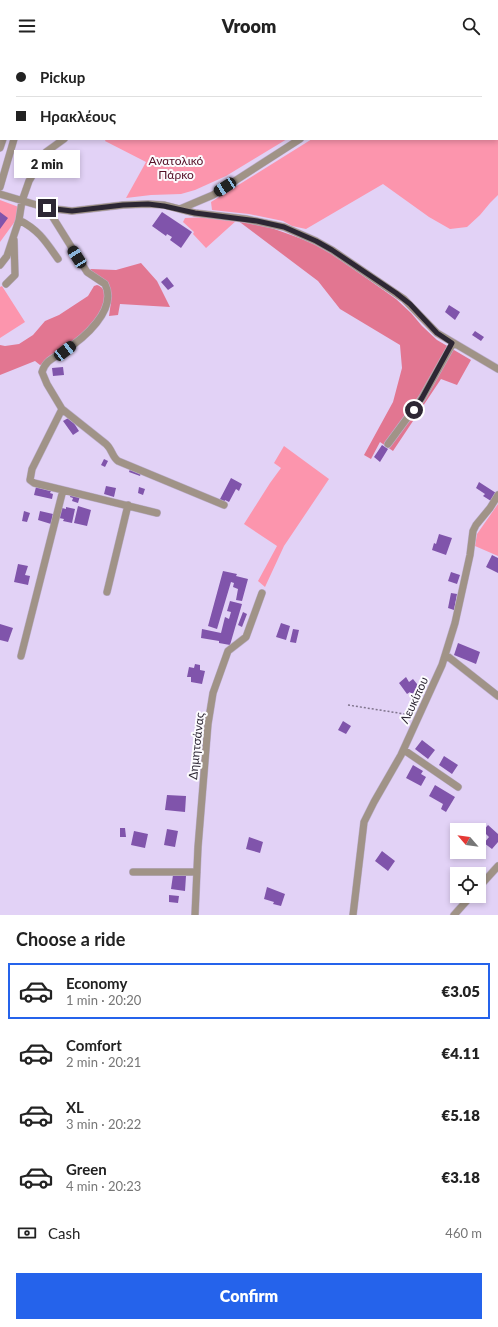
<!DOCTYPE html>
<meta charset="utf-8">
<style>
body{margin:0;font-family:Lato,sans-serif;background:#f2f2f2;color:#222;height:100vh;display:flex;flex-direction:column;font-size:15px;white-space:nowrap}
*{box-sizing:border-box;margin:0}
p{font-size:13px;color:#767676}
.icon{flex:none;width:22px;height:22px;fill:none;stroke:currentColor;stroke-width:2;stroke-linecap:round;stroke-linejoin:round}
.map{position:relative;height:863px;overflow:hidden}
.panel{display:flex;flex-direction:column;background:#fff;flex:1}
.panel>*{flex:none}
.banner{position:absolute;left:0px;top:0px;width:498px;height:88px;box-shadow:0 2px 6px #0003;display:grid;align-content:center;height:88px;padding:0 16px;background:#fff}
.needle{width:26px;rotate:298deg}
.buttons{position:absolute;left:450px;top:771px;display:grid;gap:8px}
.buttons a{display:grid;place-items:center;width:36px;height:36px;border-radius:0px;background:#fff;box-shadow:0 2px 6px #0003;font-size:20px}
.end{position:absolute;width:18px;height:18px;margin:-9px;border:5px solid #2d2734;background:#fff;box-shadow:0 0 0 2px #fff}
.from{border-radius:50%}
.bubble{position:absolute;height:28px;border-radius:0px;background:#fff;box-shadow:0 2px 6px #0003;font-size:13px;font-weight:800;line-height:28px;text-align:center}
.car{position:absolute;width:12px;height:24px;margin:-12px -6px;border-radius:5px;box-shadow:0 0 3px 1px #0007;background:linear-gradient(#222 24%,#8ab4d8 0 40%,#222 0 76%,#8ab4d8 0 86%,#222 0)}
.banner b{display:flex;align-items:center;gap:14px;height:38px;font-size:15px}
.banner b+b{border-top:1px solid #e0e0e0}
.banner i{width:10px;height:10px;background:#222}
ul{padding:0;list-style:none}
li{display:flex;align-items:center;gap:12px;height:56px;margin:0 8px 6px;padding:0 8px;border:2px solid transparent;border-radius:0px}
li div{flex:1}
li b{display:block;font-size:15px}
li em{font-style:normal;font-weight:800}
li.current{border-color:#2563eb}
li>.icon{width:36px;height:36px;stroke-width:1.5}
h2{padding:0 16px;font-size:18px;line-height:48px}
.pay{display:flex;align-items:center;gap:10px;height:44px;padding:0 16px;font-size:15px}
.pay p{margin-inline-start:auto}
.cta{display:flex;gap:8px;margin-top:auto;padding:8px 16px}
.cta a{flex:1;height:46px;border-radius:0px;background:#2563eb;color:#fff;font-size:16px;font-weight:800;line-height:46px;text-align:center}
header{display:flex;justify-content:space-between;align-items:center;height:52px;padding:0 16px;background:#fff;font-size:18px;font-weight:800}
.map>svg:first-child{display:block}
.green{fill:#fc95ad}
.forest{fill:#e27691}
.building{fill:#8054ab}
.lines{fill:none;stroke-linecap:round;stroke-linejoin:round}
.minor-casing{stroke:#beb0cf;stroke-width:8}
.path{stroke:#80758d;stroke-width:1.5;stroke-dasharray:2 2;stroke-linecap:butt}
.minor{stroke:#a09387;stroke-width:7}
.route{stroke:#2d2734;stroke-width:5}
.labels{text-anchor:middle;dominant-baseline:central;stroke-width:4;stroke-linejoin:round;paint-order:stroke}
.park-label{font-size:12px;fill:#540f26;stroke:#fcfbfe}
.street-label{font-size:12px;fill:#2d2734;stroke:#fcfbfe}
</style>
<header><svg class="icon" aria-label="menu" viewBox="0 0 24 24"><path d="M4 6h16M4 12h16M4 18h16"/></svg>Vroom<svg class="icon" aria-label="search" viewBox="0 0 24 24"><circle cx="10" cy="10" r="6"/><path d="M15 15l6 6"/></svg></header>
<div class="map">
<svg width="498" height="863" viewBox="0 0 498 863">
<rect width="100%" height="100%" fill="#e2d2f6"/>
<path class="green" d="M152,0H423L152,1Z
M479,0H498V143L490,151L480,163L467,175L450,177L429,165L383,132L306,177L292,174L283,169L249,162L212,158L211,150L312,87H497V1H478Z
M106,87H287L226,124L195,138L181,142L151,143L126,146L146,110L105,89Z
M0,148L24,157L0,190Z
M209,165L237,168L206,196L193,182L194,180L183,170L185,166Z
M2,234L25,270L0,286V235Z
M284,394L329,427L284,494L265,535L258,529L277,494L244,472L270,431L281,416L274,411Z
M498,452V504L475,494L477,482Z"/>
<path class="forest" d="M237,168L263,173L308,189L324,196L396,247L411,261L422,274L437,288L471,308L457,333L441,327L393,399L380,390L371,407L364,403L393,350L402,316L400,293L340,257L318,229Z
M141,211L157,229L170,255L120,252L118,263L109,264C114,233 110,237 90,217L116,218Z
M97,233C103,235 105,239 105,245C106,270 62,297 43,312L40,313L35,309L0,323V293L5,294L19,292L33,283L45,269L59,263L88,244L94,234Z"/>
<path class="building" d="M0,160L8,166L0,177Z
M162,160L192,180L181,196L170,188L172,185L167,182L166,184L152,174Z
M167,225L174,234L168,238L161,230Z
M449,253L460,260L455,268L445,260Z
M475,279L484,285L481,289L472,283Z
M63,315L64,323L53,324L52,316Z
M70,365L79,379L73,383L63,369Z
M382,393L388,397L380,410L374,405Z
M104,407L108,409L105,415L101,413Z
M130,417L141,421L140,424L129,420Z
M231,426L242,432L239,439L236,437L229,450L225,448L224,451L219,449Z
M479,430L496,441L491,449L483,444L485,442L476,436Z
M106,434L116,436L114,445L104,442Z
M36,435L51,439L50,441L53,442L52,447L34,443Z
M139,435L145,437L143,443L138,441Z
M71,442L80,444L78,451L72,449L73,446L70,445Z
M78,454L91,458L87,474L74,471Z
M66,455L75,457L72,471L63,469L64,467L59,466L62,456L66,457Z
M24,459L30,461L27,470L22,469Z
M40,459L53,462L51,472L38,468Z
M439,482L452,486L446,503L432,498L434,491L436,492Z
M492,503L498,506V521L486,515Z
M18,512L28,514L25,523L30,524L28,533L14,530Z
M223,519L237,522L236,524L248,527L242,549L236,548L238,537L233,535L234,531L231,530L217,577L208,574Z
M451,520L460,523L457,532L448,529Z
M451,541L457,542L454,558L448,556Z
M230,549L242,552L230,593L219,591V589L201,586L202,577L221,581L225,565L229,567L231,560L227,559Z
M243,560L247,562L242,575L238,573Z
M281,571L290,574L286,588L276,585Z
M0,572L13,576L8,590L0,588Z
M293,577L299,578L296,591L290,590Z
M458,591L480,600L476,612L454,603Z
M195,612L200,613V618L205,619L202,632L191,630V625H187L189,615L194,616Z
M406,625L409,630L413,627L421,637L412,643L410,640L407,642L399,631Z
M343,669L351,674L346,682L338,678Z
M422,688L435,698L428,707L415,697Z
M444,704L458,713L452,722L439,713Z
M413,713L423,719L421,722L426,725L421,734L406,726Z
M435,733L455,745L446,760L441,757L443,752L429,744Z
M167,743L186,744L185,760L165,758Z
M488,773L498,782V790L492,797L484,791L489,785L483,779Z
M120,776H125L126,785H120Z
M167,777L178,779L175,795L164,793Z
M134,779L148,782L145,796L131,793Z
M249,785L263,790L260,801L246,797Z
M382,799L395,809L388,819L375,809Z
M173,823L186,824L185,839L171,837Z
M267,835L285,842L281,854L273,852L274,850L264,847Z
M169,843L179,844L178,851L169,850Z"/>
<g class="lines">
<defs>
<path id="minor" d="M48,1V0
M433,1L435,0
M0,96L3,87
M0,135L14,87
M0,142L47,156L72,159L123,153L148,152L164,153L195,161L246,167L284,175L316,189L332,198L404,247L437,281L498,317
M180,157L213,143L300,87
M19,168C39,178 46,190 58,207
M0,213L7,204L19,168L22,149L29,129L46,100L64,87
M6,232L15,223L14,188
M62,357L106,392C112,397 112,405 118,409L224,453
M388,392L422,346L453,291
M63,438L157,461
M107,540L128,453
M446,603L498,644
M21,604L63,438L34,431L30,428L32,417L62,357L47,332L42,320C46,307 55,306 64,299C83,287 118,258 105,232L87,220L47,156
M404,698L458,735
M133,820H197
M479,835L498,814
M195,863L198,795L208,672L213,641L228,599L246,585L262,541
M353,863L364,770L374,750L401,703L442,613L455,571L470,503L473,479L476,473L490,456L498,443
M454,863L471,844"/>
</defs>
<use href="#minor" class="minor-casing"/>
<path class="path" d="M348,653L411,663"/>
<use href="#minor" class="minor"/>
</g>
<g class="lines">
<path class="route" d="M47,156L72,159L123,153L148,152L164,154L195,161L257,169L284,175L316,189L332,198L396,241L410,252L437,281L452,291L422,346L414,358"/>
</g>
<g class="labels">
<g class="park-label">
<text x="176" y="108">Ανατολικό<tspan x="176" dy="14">Πάρκο</tspan></text>
</g>
<g class="street-label">
<text transform="translate(414 648) rotate(-65)">Λευκίπου</text>
<text transform="translate(196 694) rotate(-84)">Δημητσάνας</text>
</g>
</g>
</svg>
<div class="buttons">
<a><svg class="needle" viewBox="-14 -14 28 28"><path d="M0-13l5 13h-10z" fill="#e53935"/><path d="M0 13l5-13h-10z" fill="#767676"/></svg></a>
<a><svg class="icon" aria-label="locate" viewBox="0 0 24 24"><circle cx="12" cy="12" r="6"/><path d="M12 2v4M12 18v4M2 12h4M18 12h4"/></svg></a>
</div>
<i class="end from" style="left:414px;top:358px"></i>
<i class="end" style="left:47px;top:156px"></i>
<div class="bubble" style="left:14px;top:98px;width:66px">2 min</div>
<i class="car" style="left:225px;top:135px;rotate:237deg"></i>
<i class="car" style="left:77px;top:205px;rotate:328deg"></i>
<i class="car" style="left:65px;top:299px;rotate:52deg"></i>
<div class="banner">
<b><i class="from"></i>Pickup</b>
<b><i></i>Ηρακλέους</b>
</div>
</div>
<section class="panel">
<h2>Choose a ride</h2>
<ul>
<li class="current"><svg class="icon" aria-label="car" viewBox="0 0 24 24"><path d="M5 17H2v-5l4-1 3-4h7l3 4 3 1v5h-3M9 17h6M6 11h13"/><circle cx="7" cy="17" r="2"/><circle cx="17" cy="17" r="2"/></svg><div><b>Economy</b><p>1 min · 20:20</p></div><em>€3.05</em></li>
<li><svg class="icon" aria-label="car" viewBox="0 0 24 24"><path d="M5 17H2v-5l4-1 3-4h7l3 4 3 1v5h-3M9 17h6M6 11h13"/><circle cx="7" cy="17" r="2"/><circle cx="17" cy="17" r="2"/></svg><div><b>Comfort</b><p>2 min · 20:21</p></div><em>€4.11</em></li>
<li><svg class="icon" aria-label="car" viewBox="0 0 24 24"><path d="M5 17H2v-5l4-1 3-4h7l3 4 3 1v5h-3M9 17h6M6 11h13"/><circle cx="7" cy="17" r="2"/><circle cx="17" cy="17" r="2"/></svg><div><b>XL</b><p>3 min · 20:22</p></div><em>€5.18</em></li>
<li><svg class="icon" aria-label="car" viewBox="0 0 24 24"><path d="M5 17H2v-5l4-1 3-4h7l3 4 3 1v5h-3M9 17h6M6 11h13"/><circle cx="7" cy="17" r="2"/><circle cx="17" cy="17" r="2"/></svg><div><b>Green</b><p>4 min · 20:23</p></div><em>€3.18</em></li>
</ul>
<div class="pay"><svg class="icon" aria-label="cash" viewBox="0 0 24 24"><path d="M3 7h18v10H3z"/><circle cx="12" cy="12" r="2"/></svg>Cash<p>460 m</p></div>
<div class="cta"><a>Confirm</a></div>
</section>
